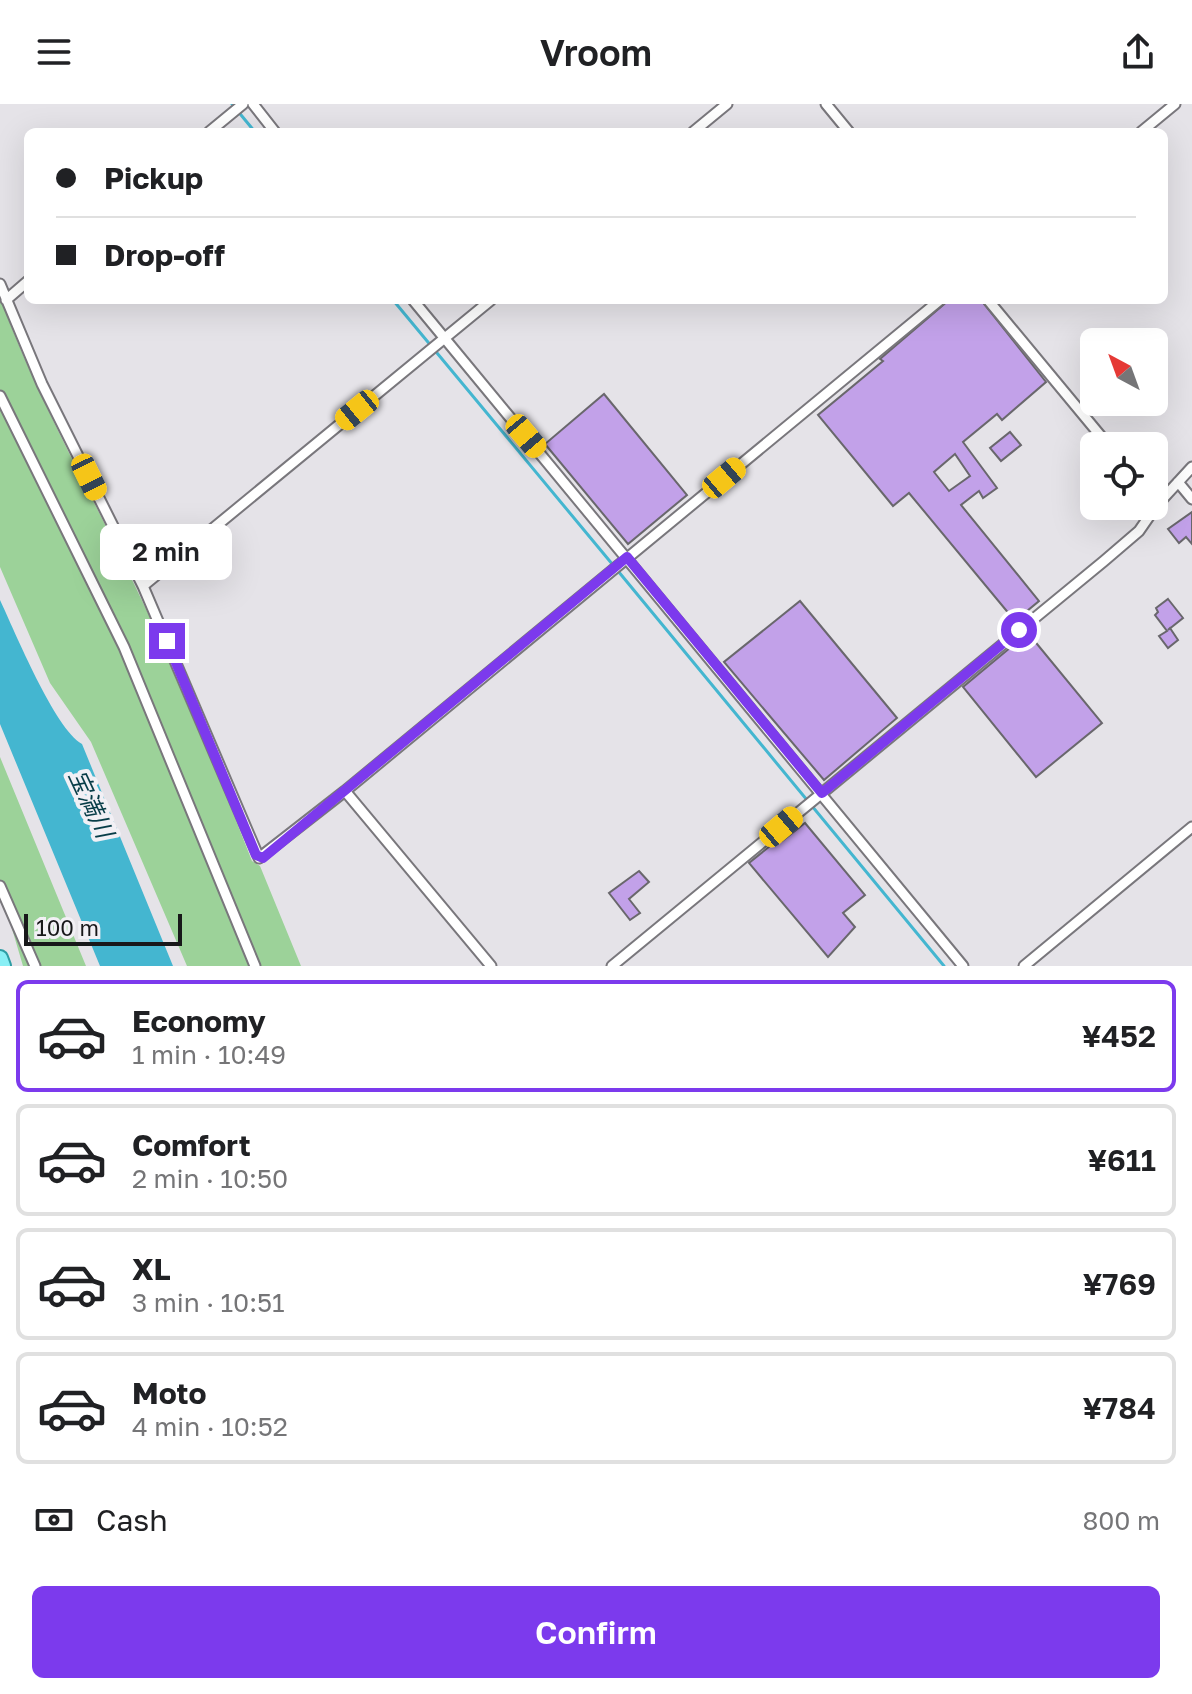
<!DOCTYPE html>
<meta charset="utf-8">
<style>
body{margin:0;font-family:"Golos Text","Noto Sans JP",sans-serif;background:#f2f2f2;color:#202124;height:100vh;display:flex;flex-direction:column;font-size:30px;white-space:nowrap}
*{box-sizing:border-box;margin:0}
p{font-size:26px;color:#757577}
.icon{flex:none;width:44px;height:44px;fill:none;stroke:currentColor;stroke-width:2;stroke-linecap:round;stroke-linejoin:round}
.map{position:relative;height:862px;overflow:hidden}
.panel{display:flex;flex-direction:column;background:#fff;flex:1}
.panel>*{flex:none}
.guide{position:absolute;left:24px;top:24px;width:1144px;height:176px;border-radius:12px;box-shadow:0 8px 32px #0002;display:grid;align-content:center;height:176px;padding:0 32px;background:#fff}
.needle{width:52px;rotate:319deg}
.tools{position:absolute;left:1080px;top:224px;display:grid;gap:16px}
.tools a{display:grid;place-items:center;width:88px;height:88px;border-radius:12px;background:#fff;box-shadow:0 8px 32px #0002;font-size:40px}
.scale{position:absolute;left:24px;bottom:20px;width:158px;box-sizing:border-box;padding-left:8px;border:4px solid #18181a;border-top:0;font-size:22px;line-height:28px;white-space:nowrap;color:#18181a;-webkit-text-stroke:6px #f2f0f5;paint-order:stroke}
.end{position:absolute;width:36px;height:36px;margin:-18px;border:10px solid #7c3aed;background:#fff;box-shadow:0 0 0 4px #fff}
.from{border-radius:50%}
.bubble{position:absolute;height:56px;border-radius:12px;background:#fff;box-shadow:0 8px 32px #0002;font-size:26px;font-weight:600;line-height:56px;text-align:center}
.car{position:absolute;width:24px;height:48px;margin:-24px -12px;border-radius:10px;box-shadow:0 0 6px 2px #0007;background:linear-gradient(#f5c518 24%,#345 0 40%,#f5c518 0 76%,#345 0 86%,#f5c518 0)}
.guide b{display:flex;align-items:center;gap:28px;height:76px;font-size:30px}
.guide b+b{border-top:2px solid #e0e0e0}
.guide i{width:20px;height:20px;background:#202124}
ul{padding:14px 0 0;list-style:none}
li{display:flex;align-items:center;gap:24px;height:112px;margin:0 16px 12px;padding:0 16px;border:4px solid #e0e0e0;border-radius:12px}
li div{flex:1}
li b{display:block;font-size:30px}
li em{font-style:normal;font-weight:600}
li.selected{border-color:#7c3aed}
li>.icon{width:72px;height:72px;stroke-width:1.5}
.pay{display:flex;align-items:center;gap:20px;height:88px;padding:0 32px;font-size:30px}
.pay p{margin-inline-start:auto}
.action{display:flex;gap:16px;margin-top:auto;padding:16px 32px}
.action a{flex:1;height:92px;border-radius:12px;background:#7c3aed;color:#fff;font-size:32px;font-weight:600;line-height:92px;text-align:center}
header{display:flex;justify-content:space-between;align-items:center;height:104px;padding:0 32px;background:#fff;font-size:36px;font-weight:600}
.map>svg:first-child{display:block}
.green{fill:#9cd299}
.water{fill:#44b6d0}
.lines{fill:none;stroke-linecap:round;stroke-linejoin:round}
.stream{stroke:#44b6d0;stroke-width:3}
.building{fill:#c2a1e9;stroke:#69676c;stroke-width:2;fill-rule:evenodd}
.minor-casing{stroke:#79777c;stroke-width:13}
.primary-casing{stroke:#2e9da4;stroke-width:18}
.minor{stroke:#fff;stroke-width:9}
.primary{stroke:#89eff5;stroke-width:14}
.route{stroke:#7c3aed;stroke-width:10}
.labels{text-anchor:middle;dominant-baseline:central;stroke-width:8;stroke-linejoin:round;paint-order:stroke}
.water-label{font-size:24px;font-style:italic;fill:#083d48;stroke:#f2f0f5}
</style>
<header><svg class="icon" aria-label="menu" viewBox="0 0 24 24"><path d="M4 6h16M4 12h16M4 18h16"/></svg>Vroom<svg class="icon" aria-label="share" viewBox="0 0 24 24"><path d="M12 15V3M7 8l5-5 5 5M5 13v7h14v-7"/></svg></header>
<div class="map">
<svg width="1192" height="862" viewBox="0 0 1192 862">
<rect width="100%" height="100%" fill="#e5e3e8"/>
<path class="green" d="M0,193C36,293 91,388 136,484C179,573 216,665 252,757L260,762L301,862H187L91,638L50,579L0,463Z
M0,653L86,862H23L0,784Z"/>
<path class="water" d="M0,496C15,528 55,625 82,640L173,862H100L0,620Z"/>
<g class="lines">
<path class="stream" d="M232,0L255,28
M393,196L613,461
M618,467L944,862"/>
</g>
<path class="building" d="M949,196H981L1046,278L1002,316L997,310L963,338L997,384L983,394L979,387L961,401L1039,497L1015,517L909,389L893,402L818,311L883,257L880,255ZM955,350L970,372L949,387L934,368Z
M604,290L687,391L628,440L545,340Z
M1010,328L1021,341L1001,357L990,344Z
M1192,408V440L1186,433L1179,439L1168,425Z
M1168,495L1183,514L1168,526L1170,524L1178,536L1168,544L1159,532L1167,527L1155,511L1158,508L1156,504Z
M800,497L897,614L824,676L724,558Z
M1028,529L1102,619L1036,673L963,583Z
M805,719L865,791L843,809L855,823L828,853L749,759L780,734L782,737Z
M639,767L649,778L629,795L640,809L630,816L609,789Z"/>
<g class="lines">
<defs>
<path id="minor" d="M253,0L275,28
M826,0L849,28
M209,28L243,0
M693,28L727,0
M1141,28L1175,0
M0,180L42,280L143,482L259,754L345,687L940,196
M6,196L28,177
M413,196L963,862
M988,196L1109,342
M0,292L124,543L255,862
M1178,378L1192,395
M143,482L491,196
M345,687L491,862
M0,782L35,862
M612,862L1104,457L1139,427L1157,401L1192,363
M1024,862L1192,723"/>
<path id="primary" d="M0,854L3,862"/>
</defs>
<use href="#minor" class="minor-casing"/>
<use href="#primary" class="primary-casing"/>
<use href="#minor" class="minor"/>
<use href="#primary" class="primary"/>
</g>
<g class="lines">
<path class="route" d="M167,537L256,751L263,754L627,453L822,689L1019,526"/>
</g>
<g class="labels">
<g class="water-label">
<text transform="translate(92 699) rotate(65)">宝満川</text>
</g>
</g>
</svg>
<div class="tools">
<a><svg class="needle" viewBox="-14 -14 28 28"><path d="M0-13l5 13h-10z" fill="#e53935"/><path d="M0 13l5-13h-10z" fill="#757577"/></svg></a>
<a><svg class="icon" aria-label="locate" viewBox="0 0 24 24"><circle cx="12" cy="12" r="6"/><path d="M12 2v4M12 18v4M2 12h4M18 12h4"/></svg></a>
</div>
<div class="scale">100 m</div>
<i class="end from" style="left:1019px;top:526px"></i>
<i class="end" style="left:167px;top:537px"></i>
<div class="bubble" style="left:100px;top:420px;width:132px">2 min</div>
<i class="car" style="left:357px;top:306px;rotate:231deg"></i>
<i class="car" style="left:526px;top:332px;rotate:140deg"></i>
<i class="car" style="left:89px;top:373px;rotate:154deg"></i>
<i class="car" style="left:724px;top:374px;rotate:50deg"></i>
<i class="car" style="left:781px;top:723px;rotate:50deg"></i>
<div class="guide">
<b><i class="from"></i>Pickup</b>
<b><i></i>Drop-off</b>
</div>
</div>
<section class="panel">
<ul>
<li class="selected"><svg class="icon" aria-label="car" viewBox="0 0 24 24"><path d="M5 17H2v-5l4-1 3-4h7l3 4 3 1v5h-3M9 17h6M6 11h13"/><circle cx="7" cy="17" r="2"/><circle cx="17" cy="17" r="2"/></svg><div><b>Economy</b><p>1 min · 10:49</p></div><em>¥452</em></li>
<li><svg class="icon" aria-label="car" viewBox="0 0 24 24"><path d="M5 17H2v-5l4-1 3-4h7l3 4 3 1v5h-3M9 17h6M6 11h13"/><circle cx="7" cy="17" r="2"/><circle cx="17" cy="17" r="2"/></svg><div><b>Comfort</b><p>2 min · 10:50</p></div><em>¥611</em></li>
<li><svg class="icon" aria-label="car" viewBox="0 0 24 24"><path d="M5 17H2v-5l4-1 3-4h7l3 4 3 1v5h-3M9 17h6M6 11h13"/><circle cx="7" cy="17" r="2"/><circle cx="17" cy="17" r="2"/></svg><div><b>XL</b><p>3 min · 10:51</p></div><em>¥769</em></li>
<li><svg class="icon" aria-label="car" viewBox="0 0 24 24"><path d="M5 17H2v-5l4-1 3-4h7l3 4 3 1v5h-3M9 17h6M6 11h13"/><circle cx="7" cy="17" r="2"/><circle cx="17" cy="17" r="2"/></svg><div><b>Moto</b><p>4 min · 10:52</p></div><em>¥784</em></li>
</ul>
<div class="pay"><svg class="icon" aria-label="cash" viewBox="0 0 24 24"><path d="M3 7h18v10H3z"/><circle cx="12" cy="12" r="2"/></svg>Cash<p>800 m</p></div>
<div class="action"><a>Confirm</a></div>
</section>
